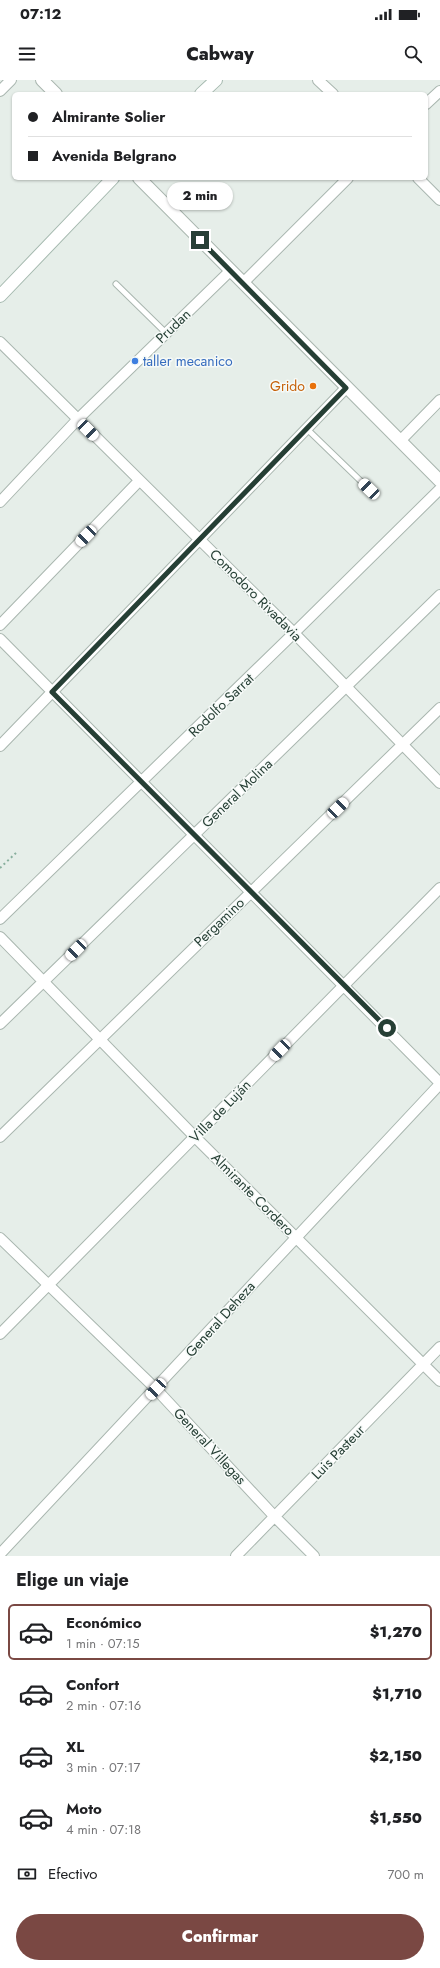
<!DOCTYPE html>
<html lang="es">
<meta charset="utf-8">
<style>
body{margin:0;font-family:Jost,sans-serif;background:#f2f2f2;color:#202124;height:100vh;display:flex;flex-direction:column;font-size:15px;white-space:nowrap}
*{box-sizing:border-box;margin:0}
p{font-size:13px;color:#757577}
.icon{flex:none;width:22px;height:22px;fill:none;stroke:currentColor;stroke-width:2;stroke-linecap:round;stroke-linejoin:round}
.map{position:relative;height:1476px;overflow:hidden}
.side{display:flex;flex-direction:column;background:#fff;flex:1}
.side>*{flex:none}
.top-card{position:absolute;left:12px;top:12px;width:416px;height:88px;border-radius:6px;box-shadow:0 1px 3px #0004;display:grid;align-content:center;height:88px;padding:0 16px;background:#fff}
.end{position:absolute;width:18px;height:18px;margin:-9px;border:5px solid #263f35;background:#fff;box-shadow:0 0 0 2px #fff}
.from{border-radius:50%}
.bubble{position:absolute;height:28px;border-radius:14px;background:#fff;box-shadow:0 1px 3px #0004;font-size:13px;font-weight:800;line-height:28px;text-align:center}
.car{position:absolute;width:12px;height:24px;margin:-12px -6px;border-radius:5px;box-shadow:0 0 3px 1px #0007;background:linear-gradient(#fff 24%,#345 0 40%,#fff 0 76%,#345 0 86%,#fff 0)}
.top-card b{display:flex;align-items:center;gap:14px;height:38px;font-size:15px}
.top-card b+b{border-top:1px solid #e0e0e0}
.top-card i{width:10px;height:10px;background:#202124}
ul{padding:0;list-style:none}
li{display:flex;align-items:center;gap:12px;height:56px;margin:0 8px 6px;padding:0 8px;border:2px solid transparent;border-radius:6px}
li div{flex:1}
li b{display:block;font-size:15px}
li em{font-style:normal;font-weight:800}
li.on{border-color:#7a4843}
li>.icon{width:36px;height:36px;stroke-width:1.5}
h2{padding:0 16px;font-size:18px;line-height:48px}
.pay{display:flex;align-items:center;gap:10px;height:44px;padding:0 16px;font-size:15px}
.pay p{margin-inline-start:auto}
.action{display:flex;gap:8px;margin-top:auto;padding:8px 16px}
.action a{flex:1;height:46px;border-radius:24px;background:#7a4843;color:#fff;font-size:16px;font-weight:800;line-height:46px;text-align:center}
.status{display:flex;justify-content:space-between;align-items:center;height:28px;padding:0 20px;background:#fff;direction:ltr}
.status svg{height:11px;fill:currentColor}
header{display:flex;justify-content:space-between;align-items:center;height:52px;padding:0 16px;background:#fff;font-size:18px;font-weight:800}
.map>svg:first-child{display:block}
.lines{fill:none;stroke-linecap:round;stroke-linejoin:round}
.service-casing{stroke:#a9b6af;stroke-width:7}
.minor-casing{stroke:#a9b6af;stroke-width:12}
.tertiary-casing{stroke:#a9b6af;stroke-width:14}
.secondary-casing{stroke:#a5b9af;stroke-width:14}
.path{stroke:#89af9e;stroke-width:2;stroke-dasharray:2 3;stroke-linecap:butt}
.service{stroke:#fff;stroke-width:5}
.minor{stroke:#fff;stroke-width:10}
.tertiary{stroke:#fff;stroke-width:12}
.secondary{stroke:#fff;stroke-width:12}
.route{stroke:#263f35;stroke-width:5}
.shop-dot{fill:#3f7fe0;stroke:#f6faf8;stroke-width:1.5}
.food-dot{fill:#e8710a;stroke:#f6faf8;stroke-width:1.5}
.labels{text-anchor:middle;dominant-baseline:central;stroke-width:3;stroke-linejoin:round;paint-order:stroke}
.street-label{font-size:14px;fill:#263f35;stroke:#f6faf8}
.shop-label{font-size:14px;fill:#366cbe;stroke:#f6faf8;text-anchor:start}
.food-label{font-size:14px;fill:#c56008;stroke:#f6faf8;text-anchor:end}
</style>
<div class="status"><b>07:12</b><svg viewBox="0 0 49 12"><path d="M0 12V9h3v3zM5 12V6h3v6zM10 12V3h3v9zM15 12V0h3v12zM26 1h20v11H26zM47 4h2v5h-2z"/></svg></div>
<header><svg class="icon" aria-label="menu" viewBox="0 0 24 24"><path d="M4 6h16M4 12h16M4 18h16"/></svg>Cabway<svg class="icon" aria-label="search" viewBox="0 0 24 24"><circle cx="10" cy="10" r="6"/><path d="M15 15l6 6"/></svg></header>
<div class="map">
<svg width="440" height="1476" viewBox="0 0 440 1476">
<rect width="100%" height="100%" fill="#e6eee9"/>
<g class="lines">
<defs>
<path id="service" d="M116,204L166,253
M307,349L369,409"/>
<path id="minor" d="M318,0L333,14
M0,11L11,0
M426,24L440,11
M418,98L440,120
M243,203L348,98
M0,262L294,553L440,703
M401,360L440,320
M0,422L78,339L230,191
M0,545L139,401
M0,559L440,1003
M0,666L346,308
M0,839L294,553L440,409
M0,857L195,1057L440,1301
M0,944L440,515
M0,1057L440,628
M0,1158L156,1309L275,1437L314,1476
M0,1254L440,808
M0,1474C147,1318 292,1160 440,1004
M236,1476L440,1267"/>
<path id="tertiary" d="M42,0L56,14
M139,98L440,401"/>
<path id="secondary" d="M201,14L216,0
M0,216L113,98"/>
</defs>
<use href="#service" class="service-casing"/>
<use href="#minor" class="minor-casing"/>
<use href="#tertiary" class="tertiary-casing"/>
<use href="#secondary" class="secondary-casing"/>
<path class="path" d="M0,788L17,772"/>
<use href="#service" class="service"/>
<use href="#minor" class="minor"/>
<use href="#tertiary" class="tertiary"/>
<use href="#secondary" class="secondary"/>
</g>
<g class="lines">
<path class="route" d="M200,160L346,308L52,612L387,948"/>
</g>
<circle class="shop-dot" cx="135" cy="281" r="4"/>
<circle class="food-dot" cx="313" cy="306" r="4"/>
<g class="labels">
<g class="street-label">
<text transform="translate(173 246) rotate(-44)">Prudan</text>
<text transform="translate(256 515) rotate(45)">Comodoro Rivadavia</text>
<text transform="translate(221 625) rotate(-44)">Rodolfo Sarrat</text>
<text transform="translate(237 713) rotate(-44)">General Molina</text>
<text transform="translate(219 842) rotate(-44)">Pergamino</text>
<text transform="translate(220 1031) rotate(-46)">Villa de Luján</text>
<text transform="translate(253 1114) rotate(45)">Almirante Cordero</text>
<text transform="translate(220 1239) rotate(-48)">General Deheza</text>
<text transform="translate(210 1366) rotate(47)">General Villegas</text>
<text transform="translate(338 1372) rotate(-46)">Luis Pasteur</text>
</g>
<g class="shop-label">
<text x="143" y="281">taller mecanico</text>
</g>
<g class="food-label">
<text x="305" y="306">Grido</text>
</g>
</g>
</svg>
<i class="end from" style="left:387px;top:948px"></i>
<i class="end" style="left:200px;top:160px"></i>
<div class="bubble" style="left:167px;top:102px;width:66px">2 min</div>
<i class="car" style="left:88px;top:350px;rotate:135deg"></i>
<i class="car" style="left:369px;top:409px;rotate:314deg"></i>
<i class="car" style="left:86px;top:456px;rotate:224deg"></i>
<i class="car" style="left:338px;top:728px;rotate:46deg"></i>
<i class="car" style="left:76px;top:870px;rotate:225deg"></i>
<i class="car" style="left:280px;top:970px;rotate:224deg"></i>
<i class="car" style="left:156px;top:1309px;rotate:223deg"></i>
<div class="top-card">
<b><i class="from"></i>Almirante Solier</b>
<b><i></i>Avenida Belgrano</b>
</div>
</div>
<section class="side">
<h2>Elige un viaje</h2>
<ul>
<li class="on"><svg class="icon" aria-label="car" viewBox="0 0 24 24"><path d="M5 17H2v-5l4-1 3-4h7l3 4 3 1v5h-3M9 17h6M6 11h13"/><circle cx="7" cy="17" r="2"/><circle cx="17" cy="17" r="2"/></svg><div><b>Económico</b><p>1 min · 07:15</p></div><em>$1,270</em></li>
<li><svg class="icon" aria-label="car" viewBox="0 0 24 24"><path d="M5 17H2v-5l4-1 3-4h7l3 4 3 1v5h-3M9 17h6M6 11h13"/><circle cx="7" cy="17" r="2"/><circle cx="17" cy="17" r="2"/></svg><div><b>Confort</b><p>2 min · 07:16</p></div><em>$1,710</em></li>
<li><svg class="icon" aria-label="car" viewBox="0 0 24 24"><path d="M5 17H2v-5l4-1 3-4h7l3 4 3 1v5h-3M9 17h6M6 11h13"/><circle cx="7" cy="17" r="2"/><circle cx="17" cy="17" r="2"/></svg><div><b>XL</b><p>3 min · 07:17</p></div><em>$2,150</em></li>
<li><svg class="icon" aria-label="car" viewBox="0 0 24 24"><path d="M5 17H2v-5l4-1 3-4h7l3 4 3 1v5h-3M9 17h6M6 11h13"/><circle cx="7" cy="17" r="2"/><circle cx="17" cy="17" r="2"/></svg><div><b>Moto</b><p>4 min · 07:18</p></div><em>$1,550</em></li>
</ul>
<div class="pay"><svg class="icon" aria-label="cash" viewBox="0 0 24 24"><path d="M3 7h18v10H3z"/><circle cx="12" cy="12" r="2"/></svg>Efectivo<p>700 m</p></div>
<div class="action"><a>Confirmar</a></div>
</section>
